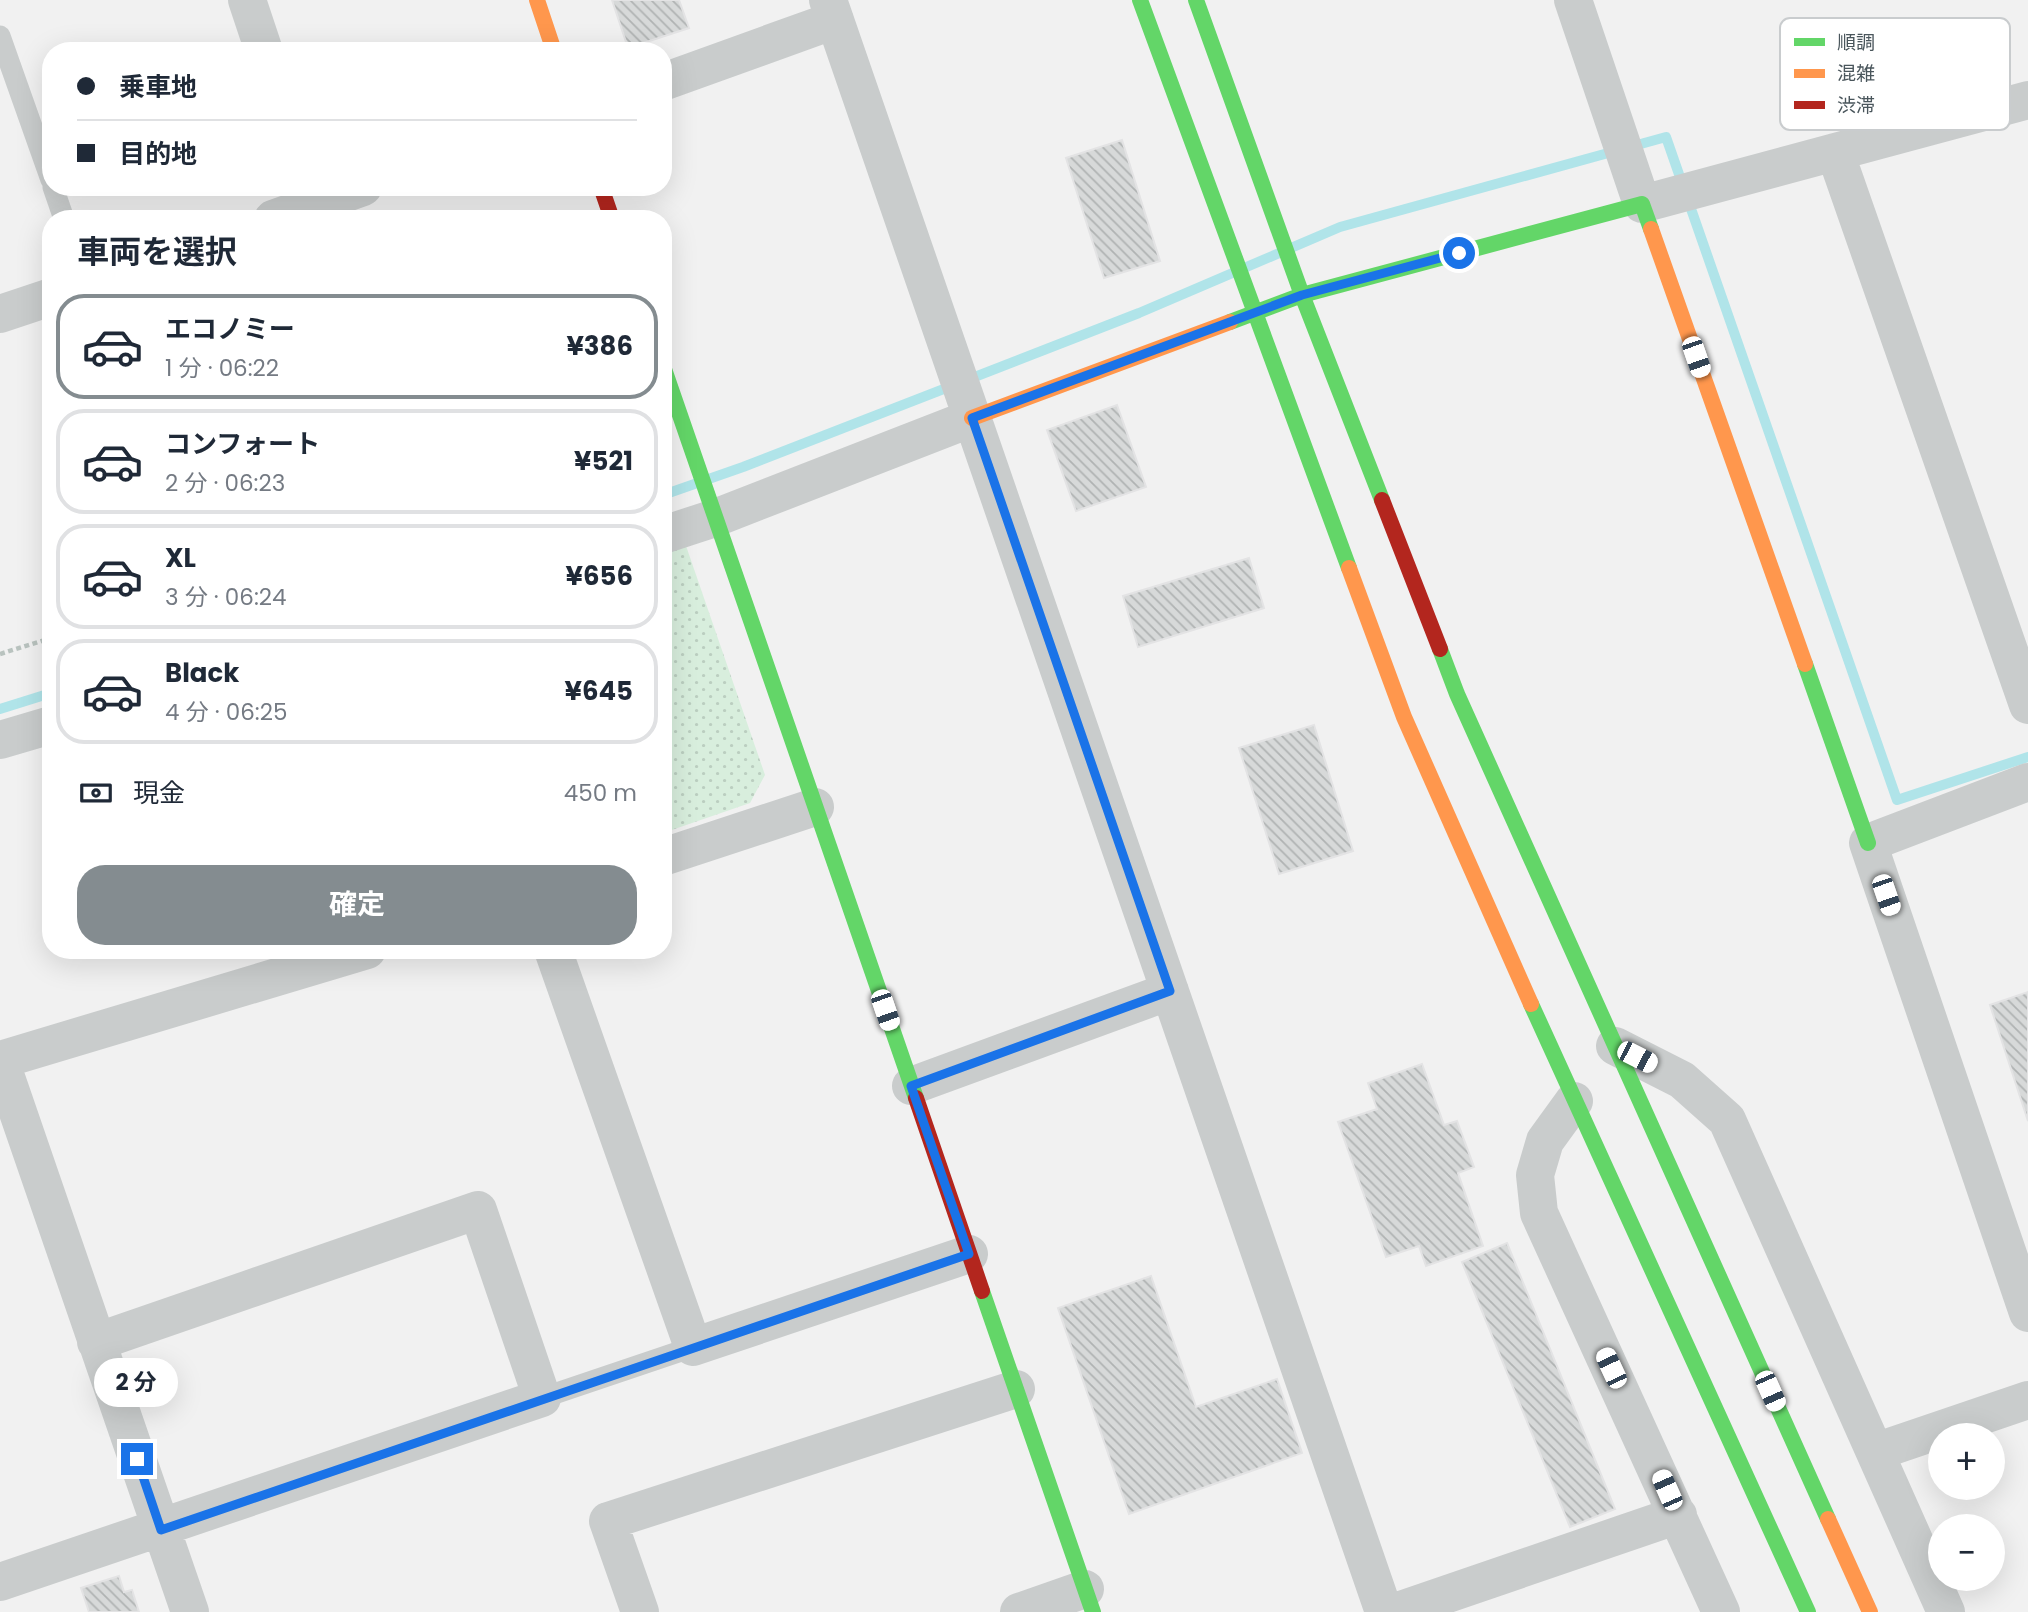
<!DOCTYPE html>
<html lang="ja">
<meta charset="utf-8">
<style>
body{margin:0;font-family:Poppins,"Noto Sans JP",sans-serif;background:#f6f6f7;color:#1f2937;height:100vh;display:flex;flex-direction:column;font-size:26px;white-space:nowrap}
*{box-sizing:border-box;margin:0}
p{font-size:23px;color:#747a83}
.icon{flex:none;width:38px;height:38px;fill:none;stroke:currentColor;stroke-width:2;stroke-linecap:round;stroke-linejoin:round}
.map{position:relative;flex:1;overflow:hidden}
.drawer{position:absolute;left:42px;top:210px;width:630px;height:749px;display:flex;flex-direction:column;background:#fff;border-radius:28px;box-shadow:0 7px 28px #0002}
.drawer>*{flex:none}
.guide{position:absolute;left:42px;top:42px;width:630px;height:154px;border-radius:28px;box-shadow:0 7px 28px #0002;display:grid;align-content:center;height:154px;padding:0 35px;background:#fff}
.buttons{position:absolute;left:1928px;top:1423px;display:grid;gap:14px}
.buttons a{display:grid;place-items:center;width:77px;height:77px;border-radius:50%;background:#fff;box-shadow:0 7px 28px #0002;font-size:35px}
.end{position:absolute;width:32px;height:32px;margin:-16px;border:9px solid #1a73e8;background:#fff;box-shadow:0 0 0 4px #fff}
.from{border-radius:50%}
.bubble{position:absolute;height:49px;border-radius:24px;background:#fff;box-shadow:0 7px 28px #0002;font-size:23px;font-weight:700;line-height:49px;text-align:center}
.car{position:absolute;width:21px;height:42px;margin:-21px -10px;border-radius:9px;box-shadow:0 0 5px 2px #0007;background:linear-gradient(#fff 24%,#345 0 40%,#fff 0 76%,#345 0 86%,#fff 0)}
.guide b{display:flex;align-items:center;gap:24px;height:66px;font-size:26px}
.guide b+b{border-top:2px solid #e0e1e3}
.guide i{width:18px;height:18px;background:#1f2937}
ul{padding:0;list-style:none}
li{display:flex;align-items:center;gap:21px;height:105px;margin:0 14px 10px;padding:0 21px;border:4px solid #e0e1e3;border-radius:28px}
li div{flex:1}
li b{display:block;font-size:26px}
li em{font-style:normal;font-weight:700}
li.on{border-color:#848c90}
li>.icon{width:63px;height:63px;stroke-width:1.5}
h2{padding:0 35px;font-size:32px;line-height:84px}
.pay{display:flex;align-items:center;gap:18px;height:77px;padding:0 35px;font-size:26px}
.pay p{margin-inline-start:auto}
.action{display:flex;gap:14px;margin-top:auto;padding:14px 35px}
.action a{flex:1;height:80px;border-radius:28px;background:#848c90;color:#fff;font-size:28px;font-weight:700;line-height:80px;text-align:center}
.map>svg:first-child{display:block}
.grass{fill:url(#grass-dots)}
.lines{fill:none;stroke-linecap:round;stroke-linejoin:round}
.stream{stroke:#b0e4e9;stroke-width:10}
.building{fill:url(#building-back-hatch);stroke:#e3e3e4;stroke-width:2}
.path{stroke:#b9c3bf;stroke-width:4.5;stroke-dasharray:5 3.5;stroke-linecap:butt}
.lane{stroke:#c9cccc;stroke-width:21}
.street{stroke:#c9cccc;stroke-width:38}
.fast{stroke:#63d668;stroke-width:16}
.slow{stroke:#ff974d;stroke-width:16}
.jam{stroke:#b3261e;stroke-width:16}
.route{stroke:#1a73e8;stroke-width:9}
.key{fill:#fff;stroke:#c9ccce;stroke-width:2}
.key-label{font-size:19px;fill:#4a565c}
</style>
<div class="map">
<svg width="2028" height="1612" viewBox="0 0 2028 1612">
<defs>
<pattern id="grass-dots" width="8" height="8" patternUnits="userSpaceOnUse" patternTransform="scale(1.75)"><rect width="8" height="8" fill="#d8eedd"/><path d="M2 2h.1M6 6h.1" fill="none" stroke="#bbcec0" stroke-width="1.8" stroke-linecap="round"/></pattern>
<pattern id="building-back-hatch" width="6" height="6" patternUnits="userSpaceOnUse" patternTransform="scale(1.75)"><rect width="6" height="6" fill="#d7d9d9"/><path d="M-1 5l2 2M0 0l6 6M5-1l2 2" fill="none" stroke="#b0b3b3"/></pattern>
</defs>
<rect width="100%" height="100%" fill="#f1f1f1"/>
<path class="grass" d="M684,540L765,775L750,803L663,833V547Z"/>
<g class="lines">
<path class="stream" d="M663,495L743,467L1139,313L1340,227L1666,137L1897,800L2028,757
M0,709L51,693"/>
</g>
<path class="building" d="M612,0H679L689,28L628,48Z
M1122,140L1160,261L1104,278L1066,158Z
M1117,405L1146,487L1076,511L1047,430Z
M1249,558L1264,608L1138,647L1123,596Z
M1314,725L1353,851L1279,874L1239,748Z
M2028,992V1121L1990,1005Z
M1422,1064L1444,1125L1457,1121L1474,1167L1458,1173L1483,1246L1426,1266L1419,1246L1386,1257L1338,1122L1377,1109L1368,1083Z
M1507,1243L1615,1509L1570,1527L1462,1262Z
M1151,1276L1196,1407L1277,1379L1302,1453L1129,1514L1058,1308Z
M119,1576L124,1592L132,1590L139,1612H89L81,1588Z"/>
<g class="lines">
<path class="path" d="M0,654L51,638"/>
<path class="lane" d="M0,36L51,180
M53,187L64,219
M542,1398L693,1347"/>
<path class="street" d="M247,0L264,51
M828,0L1384,1612
M1573,0L1642,204L2028,100
M663,82L835,20
M1835,152L2028,705
M273,219L363,187
M0,314L51,297
M663,535L715,518L972,418
M0,740L51,725
M2028,782L1868,843L2028,1313
M663,857L815,807
M553,950L693,1347L969,1254
M1615,1046L1682,1080L1727,1120L1946,1612
M0,1060L190,1612
M0,1060L367,950
M911,1086L1170,991
M1574,1101L1545,1141L1535,1175L1539,1213L1721,1612
M1875,1452L2028,1400
M0,1582L542,1398L478,1210L96,1342
M640,1612L608,1521L1016,1389
M1019,1612L1085,1589
M1395,1612L1678,1515"/>
<path class="fast" d="M1140,0L1349,568
M1196,0L1302,295L1382,500
M1230,322L1302,295L1642,204L1651,229
M663,366L916,1098
M1440,649L1457,694L1828,1519
M1805,664L1868,843
M1531,1004L1808,1612
M982,1291L1093,1612"/>
<path class="slow" d="M537,0L554,51
M1651,229L1805,664
M972,418L1230,322
M1349,568L1404,717L1531,1004
M1828,1519L1870,1612"/>
<path class="jam" d="M601,187L612,219
M1382,500L1440,649
M916,1098L982,1291"/>
</g>
<g class="lines">
<path class="route" d="M137,1459L161,1530L969,1254L911,1086L1170,991L972,418L1302,295L1459,253"/>
</g>
<rect x="1780" y="18" width="230" height="112" rx="10" class="key"/>
<rect x="1794" y="38" width="31" height="8" fill="#63d668"/>
<rect x="1794" y="69" width="31" height="9" fill="#ff974d"/>
<rect x="1794" y="101" width="31" height="8" fill="#b3261e"/>
<g class="key-label">
<text x="1837" y="49">順調</text>
<text x="1837" y="80">混雑</text>
<text x="1837" y="112">渋滞</text>
</g>
</svg>
<div class="buttons">
<a>+</a>
<a>−</a>
</div>
<i class="end from" style="left:1459px;top:253px"></i>
<i class="end" style="left:137px;top:1459px"></i>
<div class="bubble" style="left:94px;top:1358px;width:84px">2 分</div>
<i class="car" style="left:1696px;top:357px;rotate:161deg"></i>
<i class="car" style="left:1886px;top:895px;rotate:161deg"></i>
<i class="car" style="left:885px;top:1010px;rotate:161deg"></i>
<i class="car" style="left:1637px;top:1057px;rotate:117deg"></i>
<i class="car" style="left:1611px;top:1368px;rotate:335deg"></i>
<i class="car" style="left:1770px;top:1391px;rotate:156deg"></i>
<i class="car" style="left:1667px;top:1490px;rotate:336deg"></i>
<div class="guide">
<b><i class="from"></i>乗車地</b>
<b><i></i>目的地</b>
</div>
<section class="drawer">
<h2>車両を選択</h2>
<ul>
<li class="on"><svg class="icon" aria-label="car" viewBox="0 0 24 24"><path d="M5 17H2v-5l4-1 3-4h7l3 4 3 1v5h-3M9 17h6M6 11h13"/><circle cx="7" cy="17" r="2"/><circle cx="17" cy="17" r="2"/></svg><div><b>エコノミー</b><p>1 分 · 06:22</p></div><em>¥386</em></li>
<li><svg class="icon" aria-label="car" viewBox="0 0 24 24"><path d="M5 17H2v-5l4-1 3-4h7l3 4 3 1v5h-3M9 17h6M6 11h13"/><circle cx="7" cy="17" r="2"/><circle cx="17" cy="17" r="2"/></svg><div><b>コンフォート</b><p>2 分 · 06:23</p></div><em>¥521</em></li>
<li><svg class="icon" aria-label="car" viewBox="0 0 24 24"><path d="M5 17H2v-5l4-1 3-4h7l3 4 3 1v5h-3M9 17h6M6 11h13"/><circle cx="7" cy="17" r="2"/><circle cx="17" cy="17" r="2"/></svg><div><b>XL</b><p>3 分 · 06:24</p></div><em>¥656</em></li>
<li><svg class="icon" aria-label="car" viewBox="0 0 24 24"><path d="M5 17H2v-5l4-1 3-4h7l3 4 3 1v5h-3M9 17h6M6 11h13"/><circle cx="7" cy="17" r="2"/><circle cx="17" cy="17" r="2"/></svg><div><b>Black</b><p>4 分 · 06:25</p></div><em>¥645</em></li>
</ul>
<div class="pay"><svg class="icon" aria-label="cash" viewBox="0 0 24 24"><path d="M3 7h18v10H3z"/><circle cx="12" cy="12" r="2"/></svg>現金<p>450 m</p></div>
<div class="action"><a>確定</a></div>
</section>
</div>
